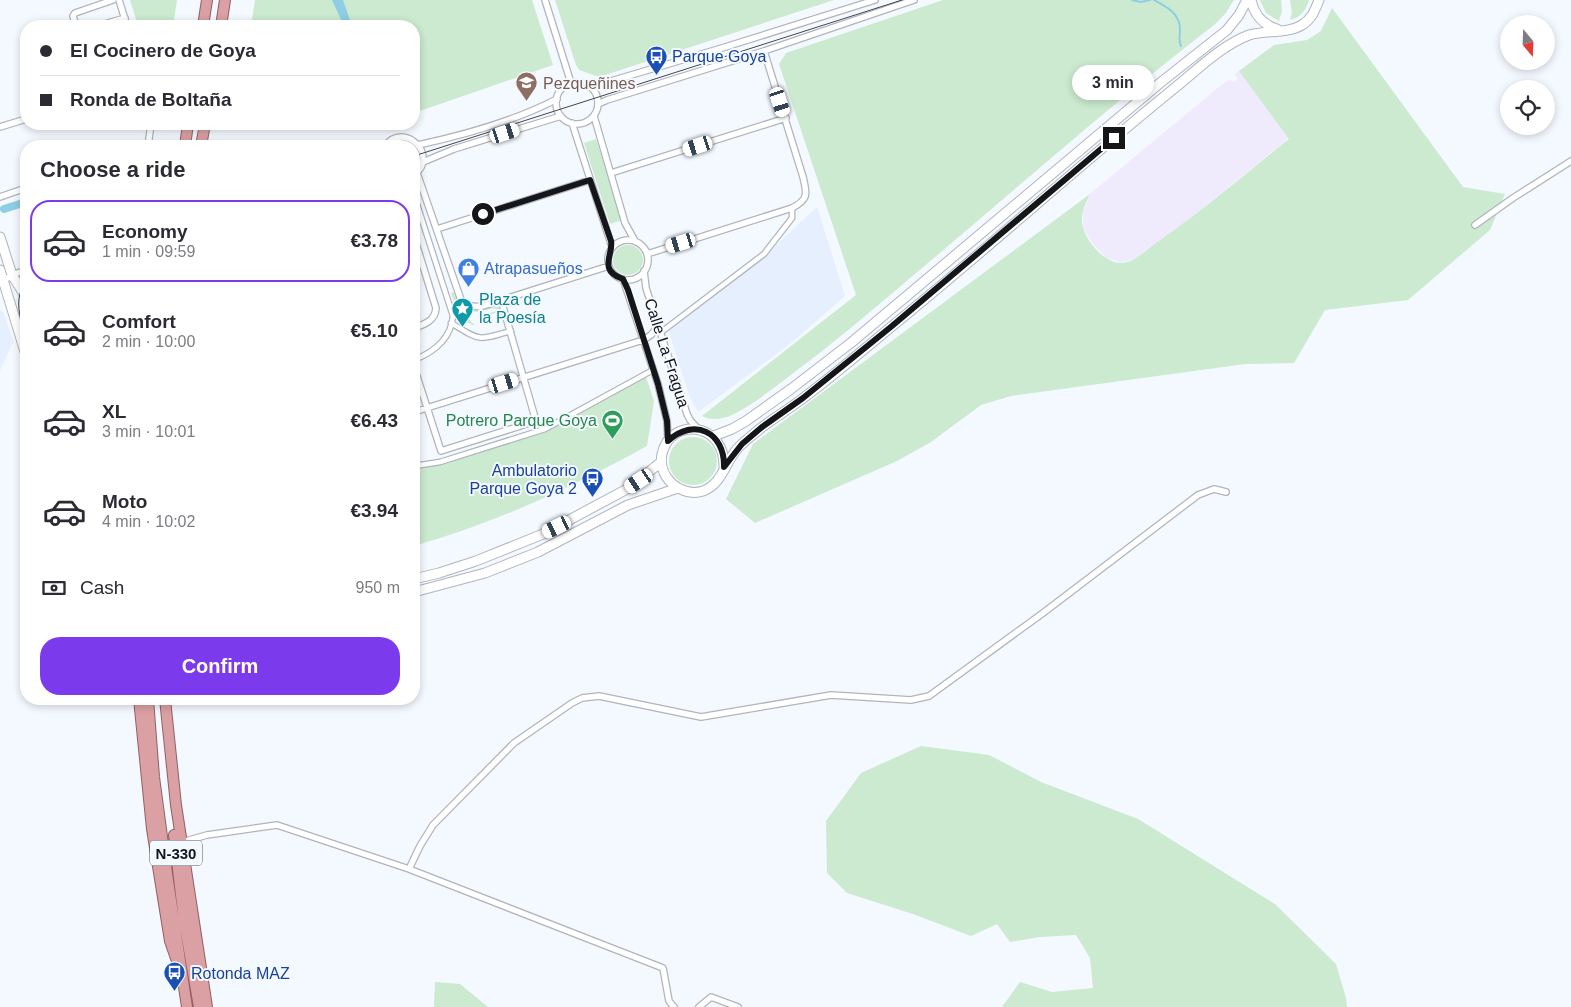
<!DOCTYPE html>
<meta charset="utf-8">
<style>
body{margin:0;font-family:Arial,sans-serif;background:#f7f7f7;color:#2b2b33;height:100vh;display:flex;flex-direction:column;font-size:19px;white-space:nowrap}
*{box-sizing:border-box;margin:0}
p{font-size:16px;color:#7c7c81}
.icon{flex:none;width:28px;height:28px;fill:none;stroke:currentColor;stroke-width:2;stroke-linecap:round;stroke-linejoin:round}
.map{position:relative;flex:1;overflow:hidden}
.sheet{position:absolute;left:20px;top:140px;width:400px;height:565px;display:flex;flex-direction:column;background:#fff;border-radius:20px;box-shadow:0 2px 8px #0003}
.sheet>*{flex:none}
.top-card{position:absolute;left:20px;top:20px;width:400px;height:110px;border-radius:20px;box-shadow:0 2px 8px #0003;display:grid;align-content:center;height:110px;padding:0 20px;background:#fff}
.needle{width:32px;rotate:161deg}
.controls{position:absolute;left:1500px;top:15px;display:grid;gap:10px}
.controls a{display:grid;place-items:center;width:55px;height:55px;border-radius:50%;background:#fff;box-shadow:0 2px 8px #0003;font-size:25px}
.end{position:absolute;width:22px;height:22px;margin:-11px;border:6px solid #141619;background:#fff;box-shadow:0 0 0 2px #fff}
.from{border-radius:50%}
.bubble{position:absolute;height:35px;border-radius:18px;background:#fff;box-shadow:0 2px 8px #0003;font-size:16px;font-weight:700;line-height:35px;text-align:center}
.car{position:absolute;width:15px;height:30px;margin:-15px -8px;border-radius:6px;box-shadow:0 0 4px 1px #0007;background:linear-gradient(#fff 24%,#345 0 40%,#fff 0 76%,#345 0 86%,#fff 0)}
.top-card b{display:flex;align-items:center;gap:18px;height:48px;font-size:19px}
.top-card b+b{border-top:1px solid #e1e1e2}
.top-card i{width:12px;height:12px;background:#2b2b33}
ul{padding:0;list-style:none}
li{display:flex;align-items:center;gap:15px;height:82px;margin:0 10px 8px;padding:0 10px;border:2px solid transparent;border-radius:20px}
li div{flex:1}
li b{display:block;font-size:19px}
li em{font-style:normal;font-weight:700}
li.selected{border-color:#7c3aed}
li>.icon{width:45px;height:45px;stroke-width:1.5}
h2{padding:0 20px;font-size:22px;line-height:60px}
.pay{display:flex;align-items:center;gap:12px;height:55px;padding:0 20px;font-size:19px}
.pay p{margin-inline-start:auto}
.button{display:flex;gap:10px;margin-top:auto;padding:10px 20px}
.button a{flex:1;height:58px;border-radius:20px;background:#7c3aed;color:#fff;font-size:20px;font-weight:700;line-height:58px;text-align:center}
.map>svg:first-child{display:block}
.industrial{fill:#f0ebfc}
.built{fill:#e6effe}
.green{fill:#cbeacf}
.water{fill:#8ecee5}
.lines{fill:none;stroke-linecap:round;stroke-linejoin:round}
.stream{stroke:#8ecee5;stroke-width:2}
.canal{stroke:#8ecee5;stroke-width:8}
.pedestrian-casing{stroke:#b0b5bd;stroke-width:7}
.minor-casing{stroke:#b0b5bd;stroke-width:8}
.secondary-casing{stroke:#b0b5bd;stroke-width:11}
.trunk-casing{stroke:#906064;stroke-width:12}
.pedestrian{stroke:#fff;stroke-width:4.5}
.minor{stroke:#fff;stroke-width:5.5}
.secondary{stroke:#fff;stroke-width:9}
.trunk{stroke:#dba0a3;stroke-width:10}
.tram{stroke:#44464a;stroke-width:1}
.route{stroke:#141619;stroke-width:6}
.labels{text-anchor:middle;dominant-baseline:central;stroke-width:4;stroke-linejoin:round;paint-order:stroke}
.shield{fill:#f4f8ff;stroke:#575a5e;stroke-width:1}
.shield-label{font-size:15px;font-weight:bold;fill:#141619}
.transit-label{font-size:16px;fill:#164399;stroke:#f4f8ff;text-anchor:start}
.education-label{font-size:16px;fill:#785e54;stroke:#f4f8ff;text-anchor:start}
.shop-label{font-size:16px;fill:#366cbe;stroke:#f4f8ff;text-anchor:start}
.culture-label{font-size:16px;fill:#0d838f;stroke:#f4f8ff;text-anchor:start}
.street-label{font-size:16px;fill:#141619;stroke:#f4f8ff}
.leisure-label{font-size:16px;fill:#27864d;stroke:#f4f8ff;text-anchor:end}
</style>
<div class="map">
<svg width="1571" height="1007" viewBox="0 0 1571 1007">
<rect width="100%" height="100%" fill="#f4f8ff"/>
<path class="industrial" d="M1239,71L1289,138L1181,226L1137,258L1122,263L1105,257L1093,244L1083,228V214L1090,194L1220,86L1229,80L1234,82L1238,79L1235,74Z"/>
<path class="built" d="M817,207L845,296L790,344L698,412L689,395L668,329L772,249Z
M0,310L3,312L14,343L11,345L0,371Z"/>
<path class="green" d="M130,0H177L173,26H138Z
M255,0H532L553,65L414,113V26H251Z
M555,0H834L599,77L579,70L576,65Z
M943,0H1234L1225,14L1214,25C1109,106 1010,194 909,279C869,313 830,346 788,377C770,391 752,405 732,415C723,419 711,421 702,416L856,295L779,64L786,53Z
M1260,0H1281L1282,11L1279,21L1266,13Z
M1290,0H1309C1306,11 1301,17 1290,20L1292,12Z
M1332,8L1463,187L1505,194L1490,230L1408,300L1325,310L1294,363L1245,364L1011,396L981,405L931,442L897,461L755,523L726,499L753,444L1090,194C1086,203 1081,213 1082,223C1084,240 1105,265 1124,263C1136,261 1146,250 1156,243C1202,211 1245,174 1289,139L1239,71L1274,45L1307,40L1321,31Z
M596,139L622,220L610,224L584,143Z
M613 260a15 15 0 1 1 30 0a15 15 0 1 1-30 0Z
M454,292C463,317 480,310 500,304L502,311L479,318L478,317L496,311L495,308L477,312L464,309L468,318L475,326L464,321L463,324L457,321L460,318L451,293Z
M645,374L654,401L647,446C572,487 496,523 414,546V466L440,462L545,429Z
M669 461a24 24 0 1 1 48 0a24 24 0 1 1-48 0Z
M921,746L989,755L1041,782L1138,819L1275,904L1336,964L1346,998L1347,1007H1002L1020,982L1052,992L1093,988L1090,958L1076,935L1040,937L1010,942L997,924L971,936L913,914L847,893L827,873L826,821L861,773Z
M435,982L460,984L488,1007H434Z"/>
<path class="water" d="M332,0H343L352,26H344Z"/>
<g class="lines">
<path class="stream" d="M1132,0L1141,2L1150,0
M1154,0C1167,7 1180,13 1180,30C1180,36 1178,40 1181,46"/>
<path class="canal" d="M4,209L26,202"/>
<defs>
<path id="pedestrian" d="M414,195L453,316C451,339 434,352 414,360
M451,323C481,341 477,341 511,331
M660,333L764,254L792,218V208
M414,466L440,462L545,429L653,370"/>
<path id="minor" d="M119,0L127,26
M545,0L571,83
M76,26L73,16L75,13L113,0
M98,26L125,18
M556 103a21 21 0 1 1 42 0a21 21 0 1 1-42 0Z
M591,87L722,48L875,0
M598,104L607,100L764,51L914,0
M594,116L625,223L635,241
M572,123L612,247
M0,127L26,119
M418,145C464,135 515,121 557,99
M148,146L151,124
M385,146C404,120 440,156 414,175
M423,162L454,149L561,116
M417,173L461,300C467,307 474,307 483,306L609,266
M611,173L786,118
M0,197L26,188
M1475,225L1513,198L1571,161
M437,229L590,180
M414,237L436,308C435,321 425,324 414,328
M608 260a20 20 0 1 1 40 0a20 20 0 1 1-40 0Z
M647,254L792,208C809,199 807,194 803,177L764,51
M644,271L646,288L687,414L690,420L699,430
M623,279L658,384L667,421L668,441
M2,282L12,275L26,270
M414,367L441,451L536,421L501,300
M414,412L643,340L651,335L658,326
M182,842L207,835L277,825L409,869L663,968L669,1001L674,1007
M409,869L420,846L433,825L514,743L572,703L582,698L599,696L701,717L831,695L911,700L929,696L1043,613L1198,495L1214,489L1226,492
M699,1007L711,997L738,1007"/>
<path id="secondary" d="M1251,0C1254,14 1263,25 1277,29
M0,237L12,275L26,297
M0,270L26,355
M714,436L732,429L746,421L791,389L852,342L1160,83L1227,30L1239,15L1247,0
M724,467C725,421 670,417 662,454C657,477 681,498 703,491C722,484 725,463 737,449C744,441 753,435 761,428C774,418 789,409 802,399C833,376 862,351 891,327C986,250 1076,168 1171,91C1195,72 1220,46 1249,35C1266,30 1287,34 1302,25C1312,19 1315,10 1319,0
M414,579L439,573L476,561L543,534L629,488L661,462
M414,592L485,573L538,552L628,505L678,488"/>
<path id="trunk" d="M203,26L207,0
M221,26L225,0
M185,146L188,124
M201,146L205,124
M139,699L152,829L170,941L178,964
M148,699L154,777L167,874L187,1007
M165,699L176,805L207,1007
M174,835L184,921L199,1007"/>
</defs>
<use href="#pedestrian" class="pedestrian-casing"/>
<use href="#minor" class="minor-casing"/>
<use href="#secondary" class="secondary-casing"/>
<use href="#trunk" class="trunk-casing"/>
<use href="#pedestrian" class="pedestrian"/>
<use href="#minor" class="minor"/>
<use href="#secondary" class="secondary"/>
<use href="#trunk" class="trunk"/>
<path class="tram" d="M414,156L902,0
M26,281C13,300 20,317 26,337
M26,298V308"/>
</g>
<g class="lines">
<path class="route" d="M483,214L590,180L611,241C614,254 597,270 623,279L628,290L658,384L667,421L668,441C694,417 725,432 724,467L742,444L762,427L803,398L892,326L1114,138"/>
</g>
<defs>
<symbol id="bus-pin" viewBox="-11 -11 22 30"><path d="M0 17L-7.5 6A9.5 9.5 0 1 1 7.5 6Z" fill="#1a4fb4" stroke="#f4f8ff"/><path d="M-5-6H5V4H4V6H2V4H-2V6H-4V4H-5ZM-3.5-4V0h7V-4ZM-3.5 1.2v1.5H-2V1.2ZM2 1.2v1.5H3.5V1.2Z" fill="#fff"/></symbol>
<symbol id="school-pin" viewBox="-11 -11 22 30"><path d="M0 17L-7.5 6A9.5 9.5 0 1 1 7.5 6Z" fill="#8d6e63" stroke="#f4f8ff"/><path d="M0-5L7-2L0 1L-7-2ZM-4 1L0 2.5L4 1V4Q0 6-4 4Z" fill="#fff"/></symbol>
<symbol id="shop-pin" viewBox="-11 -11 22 30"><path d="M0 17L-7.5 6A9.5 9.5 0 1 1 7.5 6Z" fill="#3f7fe0" stroke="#f4f8ff"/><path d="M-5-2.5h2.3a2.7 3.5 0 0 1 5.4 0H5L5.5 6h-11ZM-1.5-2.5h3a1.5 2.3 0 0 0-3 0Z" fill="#fff"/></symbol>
<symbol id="sight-pin" viewBox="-11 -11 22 30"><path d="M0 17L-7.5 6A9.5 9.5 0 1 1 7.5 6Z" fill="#0f9aa8" stroke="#f4f8ff"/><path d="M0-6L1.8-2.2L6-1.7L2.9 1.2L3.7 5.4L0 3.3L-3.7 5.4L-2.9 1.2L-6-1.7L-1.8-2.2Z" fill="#fff"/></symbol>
<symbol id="stadium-pin" viewBox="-11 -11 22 30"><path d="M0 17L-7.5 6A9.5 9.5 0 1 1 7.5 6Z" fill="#2e9e5b" stroke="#f4f8ff"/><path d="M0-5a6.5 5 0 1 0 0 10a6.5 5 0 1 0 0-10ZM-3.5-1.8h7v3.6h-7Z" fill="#fff"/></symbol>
</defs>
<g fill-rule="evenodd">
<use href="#bus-pin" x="644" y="44" width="25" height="34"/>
<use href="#school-pin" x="514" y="70" width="25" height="34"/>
<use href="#shop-pin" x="456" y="256" width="25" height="34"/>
<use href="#sight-pin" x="450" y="296" width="25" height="34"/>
<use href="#stadium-pin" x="600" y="408" width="25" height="34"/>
<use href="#bus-pin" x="580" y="466" width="25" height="34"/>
<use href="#bus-pin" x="162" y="960" width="25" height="34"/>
</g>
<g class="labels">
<rect class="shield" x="150" y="840.5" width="52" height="25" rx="4"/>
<g class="shield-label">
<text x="176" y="853">N-330</text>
</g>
<g class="transit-label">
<text x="672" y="56">Parque Goya</text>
<text x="577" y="470" text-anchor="end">Ambulatorio<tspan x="577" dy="18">Parque Goya 2</tspan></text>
<text x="191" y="973">Rotonda MAZ</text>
</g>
<g class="education-label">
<text x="543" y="83">Pezqueñines</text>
</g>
<g class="shop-label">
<text x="484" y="268">Atrapasueños</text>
</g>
<g class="culture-label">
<text x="479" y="299">Plaza de<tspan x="479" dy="18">la Poesía</tspan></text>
</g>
<g class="street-label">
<text transform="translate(667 353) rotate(72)">Calle La Fragua</text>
</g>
<g class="leisure-label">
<text x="597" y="420">Potrero Parque Goya</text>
</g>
</g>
</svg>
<div class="controls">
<a><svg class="needle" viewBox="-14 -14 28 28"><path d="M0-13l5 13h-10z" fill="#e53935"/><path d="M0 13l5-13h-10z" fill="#7c7c81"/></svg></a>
<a><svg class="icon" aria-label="locate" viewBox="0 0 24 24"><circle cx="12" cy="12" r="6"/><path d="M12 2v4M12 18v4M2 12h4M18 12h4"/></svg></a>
</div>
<i class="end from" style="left:483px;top:214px"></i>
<i class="end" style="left:1114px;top:138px"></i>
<div class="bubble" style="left:1072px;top:65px;width:82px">3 min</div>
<i class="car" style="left:780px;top:102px;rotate:162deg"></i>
<i class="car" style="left:505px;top:133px;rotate:72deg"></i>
<i class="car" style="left:698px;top:146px;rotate:252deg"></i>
<i class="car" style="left:681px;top:243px;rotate:253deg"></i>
<i class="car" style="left:504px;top:383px;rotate:73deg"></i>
<i class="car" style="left:639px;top:481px;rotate:236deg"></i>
<i class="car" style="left:557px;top:527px;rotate:244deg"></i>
<div class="top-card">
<b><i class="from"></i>El Cocinero de Goya</b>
<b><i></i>Ronda de Boltaña</b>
</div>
<section class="sheet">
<h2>Choose a ride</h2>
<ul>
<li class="selected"><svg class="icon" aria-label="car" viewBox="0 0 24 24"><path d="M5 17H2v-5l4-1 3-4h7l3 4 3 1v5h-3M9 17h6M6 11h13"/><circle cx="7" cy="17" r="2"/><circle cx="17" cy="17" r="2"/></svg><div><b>Economy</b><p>1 min · 09:59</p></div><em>€3.78</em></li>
<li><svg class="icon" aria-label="car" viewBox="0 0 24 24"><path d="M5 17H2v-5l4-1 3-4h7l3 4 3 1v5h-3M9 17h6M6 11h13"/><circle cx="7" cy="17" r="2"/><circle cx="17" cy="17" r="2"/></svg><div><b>Comfort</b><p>2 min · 10:00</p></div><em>€5.10</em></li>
<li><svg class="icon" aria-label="car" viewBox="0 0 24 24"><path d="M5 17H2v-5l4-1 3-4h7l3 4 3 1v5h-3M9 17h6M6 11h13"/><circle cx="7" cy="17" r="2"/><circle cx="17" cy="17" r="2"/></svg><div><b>XL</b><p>3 min · 10:01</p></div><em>€6.43</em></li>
<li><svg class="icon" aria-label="car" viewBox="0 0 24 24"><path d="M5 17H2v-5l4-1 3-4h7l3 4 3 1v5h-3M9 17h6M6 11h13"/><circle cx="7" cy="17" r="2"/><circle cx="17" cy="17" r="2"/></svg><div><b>Moto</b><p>4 min · 10:02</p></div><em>€3.94</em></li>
</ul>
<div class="pay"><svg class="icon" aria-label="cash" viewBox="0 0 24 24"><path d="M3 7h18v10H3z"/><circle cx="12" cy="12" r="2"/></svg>Cash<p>950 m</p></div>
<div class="button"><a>Confirm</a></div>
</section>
</div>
